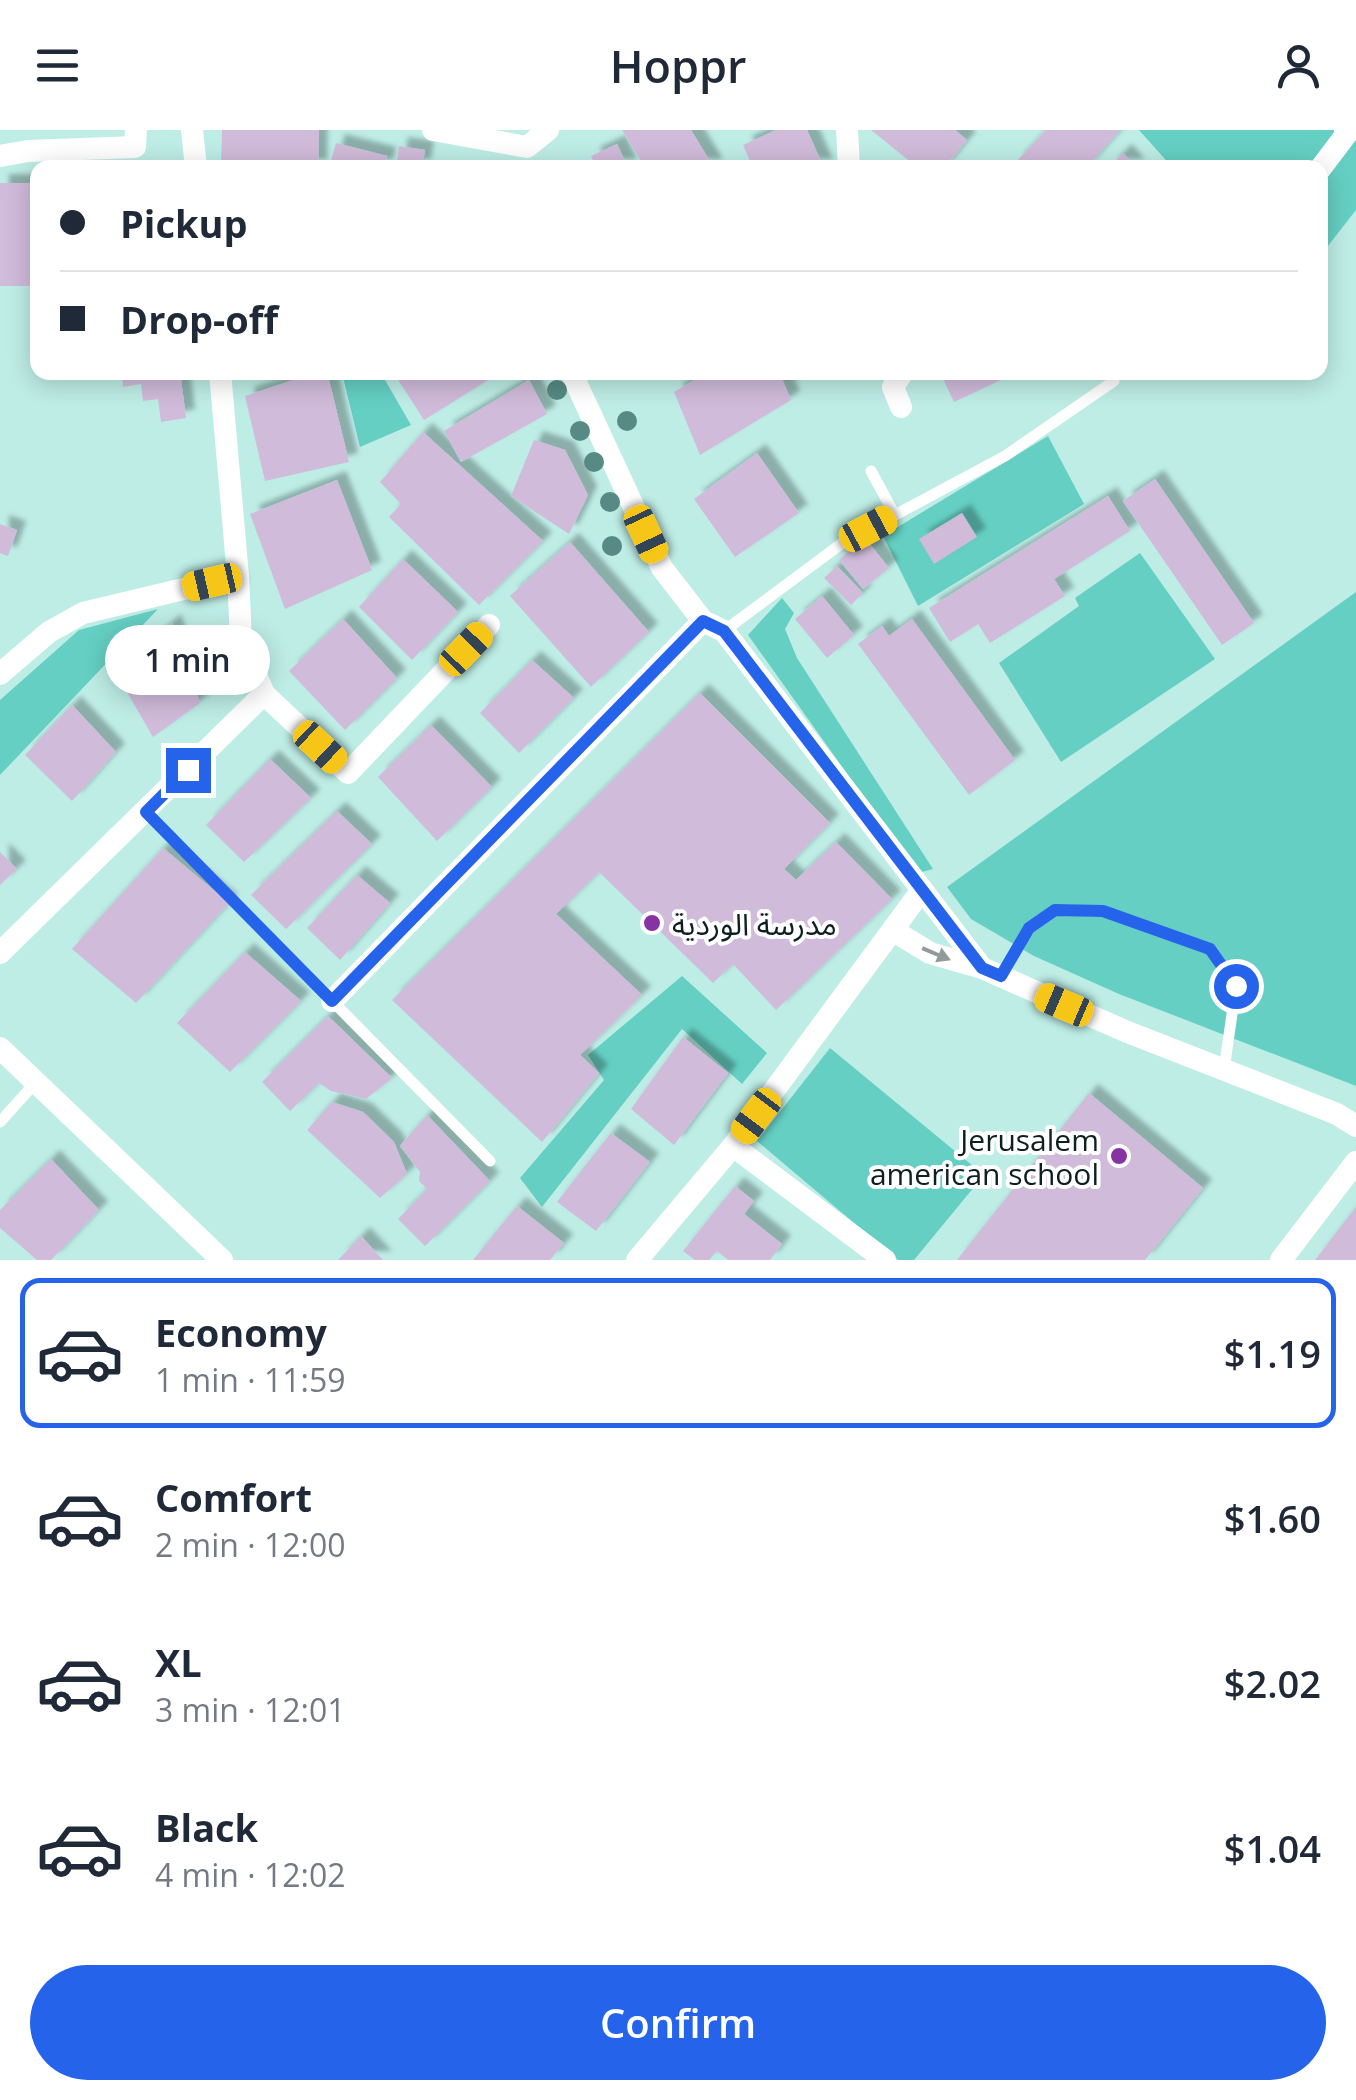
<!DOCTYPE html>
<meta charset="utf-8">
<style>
body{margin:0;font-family:"Open Sans","Noto Sans Arabic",sans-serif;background:#f2f2f3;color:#1f2937;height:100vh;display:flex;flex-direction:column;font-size:38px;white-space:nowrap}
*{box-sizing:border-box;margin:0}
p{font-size:32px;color:#747a83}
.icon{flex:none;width:55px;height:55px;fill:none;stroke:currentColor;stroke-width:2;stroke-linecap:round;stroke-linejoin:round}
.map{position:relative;height:1130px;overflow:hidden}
.panel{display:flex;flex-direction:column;background:#fff;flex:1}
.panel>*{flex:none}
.top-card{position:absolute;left:30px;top:30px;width:1298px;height:220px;border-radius:20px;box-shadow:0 5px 25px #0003;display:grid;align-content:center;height:220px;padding:0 30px;background:#fff}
.end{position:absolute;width:45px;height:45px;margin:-22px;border:12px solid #2563eb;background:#fff;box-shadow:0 0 0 5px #fff}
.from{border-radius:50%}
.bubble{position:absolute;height:70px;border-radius:35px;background:#fff;box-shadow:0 5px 25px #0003;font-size:32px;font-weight:600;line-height:70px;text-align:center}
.car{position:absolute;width:30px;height:60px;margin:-30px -15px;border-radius:12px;box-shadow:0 0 8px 2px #0007;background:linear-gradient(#f5c518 24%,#345 0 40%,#f5c518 0 76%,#345 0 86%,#f5c518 0)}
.top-card b{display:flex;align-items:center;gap:35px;height:95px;font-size:38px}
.top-card b+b{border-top:2px solid #e0e1e3}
.top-card i{width:25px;height:25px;background:#1f2937}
ul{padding:18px 0 0;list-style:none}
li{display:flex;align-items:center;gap:30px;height:150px;margin:0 20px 15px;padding:0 10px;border:5px solid transparent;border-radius:20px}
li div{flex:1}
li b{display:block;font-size:38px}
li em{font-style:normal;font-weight:600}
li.current{border-color:#2563eb}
li>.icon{width:90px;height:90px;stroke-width:1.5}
.primary-button{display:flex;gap:20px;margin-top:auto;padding:20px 30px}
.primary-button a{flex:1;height:115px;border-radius:60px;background:#2563eb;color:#fff;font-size:40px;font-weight:600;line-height:115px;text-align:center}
header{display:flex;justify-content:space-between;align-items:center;height:130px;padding:0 30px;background:#fff;font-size:45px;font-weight:600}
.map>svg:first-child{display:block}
.green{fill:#65cfc3}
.building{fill:#d0bbda;filter:url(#shadow)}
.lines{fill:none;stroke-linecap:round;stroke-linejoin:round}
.service{stroke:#fff;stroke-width:11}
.minor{stroke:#fff;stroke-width:22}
.tree{fill:#578a84}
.oneway{fill:#939b9a}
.route{stroke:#2563eb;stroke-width:12}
.poi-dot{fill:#8634a3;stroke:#fff;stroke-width:4}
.labels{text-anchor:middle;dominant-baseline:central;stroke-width:8;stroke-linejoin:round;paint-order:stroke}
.poi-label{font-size:30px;fill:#0e201e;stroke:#fff;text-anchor:start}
</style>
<header><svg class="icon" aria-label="menu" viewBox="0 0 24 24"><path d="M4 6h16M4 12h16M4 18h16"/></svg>Hoppr<svg class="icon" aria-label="person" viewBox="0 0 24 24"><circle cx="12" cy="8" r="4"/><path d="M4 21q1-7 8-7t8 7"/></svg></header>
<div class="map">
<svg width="1356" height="1130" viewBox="0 0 1356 1130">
<defs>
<filter id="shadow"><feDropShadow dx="9" dy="-9" stdDeviation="2.5" flood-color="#0004"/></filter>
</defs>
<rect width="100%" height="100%" fill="#beede6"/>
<path class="green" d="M1139,0H1356V80L1320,126V38L1172,37Z
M342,243H381L411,295L360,317Z
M1048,306L1084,374L918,476L883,406Z
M1140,423L1215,529L1061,632L999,533L1079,476L1075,468Z
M1356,462V956L1119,864L1034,826L971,789L947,757Z
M782,468L794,483L785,499L797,528L933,739L918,743L748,505Z
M158,479L0,645V570L79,500Z
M682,846L767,923L742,954L682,899L542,1077L520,1048L604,950L588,925Z
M830,918L984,1045L914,1130H898L757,1011Z"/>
<path class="building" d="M222,0H319L318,38H221Z
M622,0H691L714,38H645Z
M776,0H807L824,38H753L743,15Z
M871,0H955L967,10L944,38H918Z
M1046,0H1120L1086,38H1020L1015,33Z
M336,13L387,26L384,38H329Z
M617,14L628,38H596L591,26Z
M399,16L425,20L422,38H396Z
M1123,23L1136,38H1108Z
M0,53H36V156H0Z
M122,242H180L186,288L161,292L158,269L143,271L141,254L123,257Z
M318,242H327L349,332L265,351L245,266Z
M393,242H501L424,290Z
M708,242H779L791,270L700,325L674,262Z
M940,242H1018L954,272Z
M529,250L547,284L461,332L444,301Z
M423,302L543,411L479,475L389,387L401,374L380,352Z
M534,310L565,320L588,365L569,404L511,366Z
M757,323L799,383L735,427L694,369Z
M1155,349L1254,493L1222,515L1123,371Z
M337,350L372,440L285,479L250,384Z
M1108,366L1130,401L1054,449L1065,466L990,513L978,494L950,512L929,478Z
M962,383L977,407L934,434L919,409Z
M0,394L17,400L8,426L0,423Z
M865,408L889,438L863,459L839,430Z
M570,412L649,502L591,557L510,466Z
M403,429L458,482L412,530L359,477Z
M837,436L863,463L851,475L824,448Z
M822,466L854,505L827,528L795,489Z
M343,489L397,548L345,600L289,541Z
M912,489L1015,630L969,665L858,514L882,496L889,506Z
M172,493L200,573L153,607L116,543Z
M532,530L574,568L519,623L480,583Z
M700,563L830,693L784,739L796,750L836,712L892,769L776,880L733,834L713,853L599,742L556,784L642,865L580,925L599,943L542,1012L392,870Z
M72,575L116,622L72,671L25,625Z
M431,595L492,657L437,711L378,647Z
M270,629L311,668L244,732L206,695Z
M337,681L372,714L286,799L251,765Z
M163,718L229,773L136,873L72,819Z
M0,722L17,739L0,755Z
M357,745L390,773L340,830L307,798Z
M245,822L301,871L230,942L177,893Z
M328,886L392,948L366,969L331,961L319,953L290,981L262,952Z
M683,907L728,943L674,1015L631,979Z
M1089,963L1203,1058L1145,1130H957Z
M332,972L363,982L394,1012L407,1044L380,1068L307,1000Z
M427,985L490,1051L425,1116L398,1089L427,1059L419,1051L420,1042L400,1016Z
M611,1003L650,1032L596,1101L557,1072Z
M51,1029L99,1080L51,1130H37L0,1098V1080Z
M735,1056L754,1071L744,1084L782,1114L770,1130H728L717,1121L709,1130H695L683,1121Z
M517,1076L564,1113L550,1130H473Z
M1356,1077V1130H1315Z
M361,1106L383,1130H338Z"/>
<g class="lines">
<path class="service" d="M871,341L895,385
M724,501L841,414L1005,326L1114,251
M146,682L490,1031
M1001,847L1029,798L1055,780L1103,781L1210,819L1236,856L1224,940
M0,992L36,952"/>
<path class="minor" d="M192,0L196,38
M433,0L527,17L548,0
M847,0L849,38
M0,26L28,21L135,17L136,0
M1320,39L1348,2L1345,0
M571,242L662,438L703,491L724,501L982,838
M901,277L893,257L903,242
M0,544L49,502L83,483L238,446L220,242
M264,564L348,643L489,495
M894,801L930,823L982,838L1125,901L1337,984L1356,996
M0,823L264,564L241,509L238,446
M332,871L703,491
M0,918L222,1130
M733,1016L885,1130
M637,1130L733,1016L922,760
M1281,1130L1356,1032"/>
</g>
<g class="tree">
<circle cx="557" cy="260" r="10"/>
<circle cx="627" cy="291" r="10"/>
<circle cx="580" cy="301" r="10"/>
<circle cx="594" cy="332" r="10"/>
<circle cx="610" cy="372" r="10"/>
<circle cx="612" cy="416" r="10"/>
</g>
<defs><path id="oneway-solid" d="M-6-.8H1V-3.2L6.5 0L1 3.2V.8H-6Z" transform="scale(2.5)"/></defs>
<use class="oneway" href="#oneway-solid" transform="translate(936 824) rotate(23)"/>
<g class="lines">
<path class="route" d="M188,640L146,682L332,871L703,491L724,501L982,838L1001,846L1029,798L1055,780L1103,781L1210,819L1236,856"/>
</g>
<g class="poi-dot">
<circle cx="652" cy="793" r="10"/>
<circle cx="1119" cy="1026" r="10"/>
</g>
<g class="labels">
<g class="poi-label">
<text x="672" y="793">مدرسة الوردية</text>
<text x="1099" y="1009" text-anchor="end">Jerusalem<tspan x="1099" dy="34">american school</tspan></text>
</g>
</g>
</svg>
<i class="end from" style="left:1236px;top:856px"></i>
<i class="end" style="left:188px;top:640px"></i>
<div class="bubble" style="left:105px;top:495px;width:165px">1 min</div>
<i class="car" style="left:868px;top:399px;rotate:62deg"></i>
<i class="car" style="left:646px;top:404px;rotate:155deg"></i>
<i class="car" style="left:212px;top:452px;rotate:257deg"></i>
<i class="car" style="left:466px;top:519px;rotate:44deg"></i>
<i class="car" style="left:320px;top:617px;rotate:133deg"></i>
<i class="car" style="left:1064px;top:875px;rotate:293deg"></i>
<i class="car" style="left:756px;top:986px;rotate:217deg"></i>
<div class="top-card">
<b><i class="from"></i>Pickup</b>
<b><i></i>Drop-off</b>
</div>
</div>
<section class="panel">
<ul>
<li class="current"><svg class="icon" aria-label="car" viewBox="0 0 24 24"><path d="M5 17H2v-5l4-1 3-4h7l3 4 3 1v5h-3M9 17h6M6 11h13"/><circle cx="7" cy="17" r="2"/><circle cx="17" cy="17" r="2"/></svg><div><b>Economy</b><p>1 min · 11:59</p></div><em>$1.19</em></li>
<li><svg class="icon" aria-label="car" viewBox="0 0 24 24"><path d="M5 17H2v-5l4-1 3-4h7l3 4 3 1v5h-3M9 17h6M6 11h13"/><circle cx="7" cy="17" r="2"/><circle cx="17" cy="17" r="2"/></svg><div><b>Comfort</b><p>2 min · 12:00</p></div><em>$1.60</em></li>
<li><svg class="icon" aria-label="car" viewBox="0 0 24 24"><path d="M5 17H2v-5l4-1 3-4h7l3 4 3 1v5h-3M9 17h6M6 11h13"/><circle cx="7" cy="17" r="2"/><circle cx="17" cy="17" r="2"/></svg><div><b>XL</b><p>3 min · 12:01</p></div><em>$2.02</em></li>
<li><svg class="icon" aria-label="car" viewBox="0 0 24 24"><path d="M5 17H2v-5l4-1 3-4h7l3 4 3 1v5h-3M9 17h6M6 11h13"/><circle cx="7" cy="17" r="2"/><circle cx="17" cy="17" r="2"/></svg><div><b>Black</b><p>4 min · 12:02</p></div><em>$1.04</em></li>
</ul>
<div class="primary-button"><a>Confirm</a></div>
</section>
